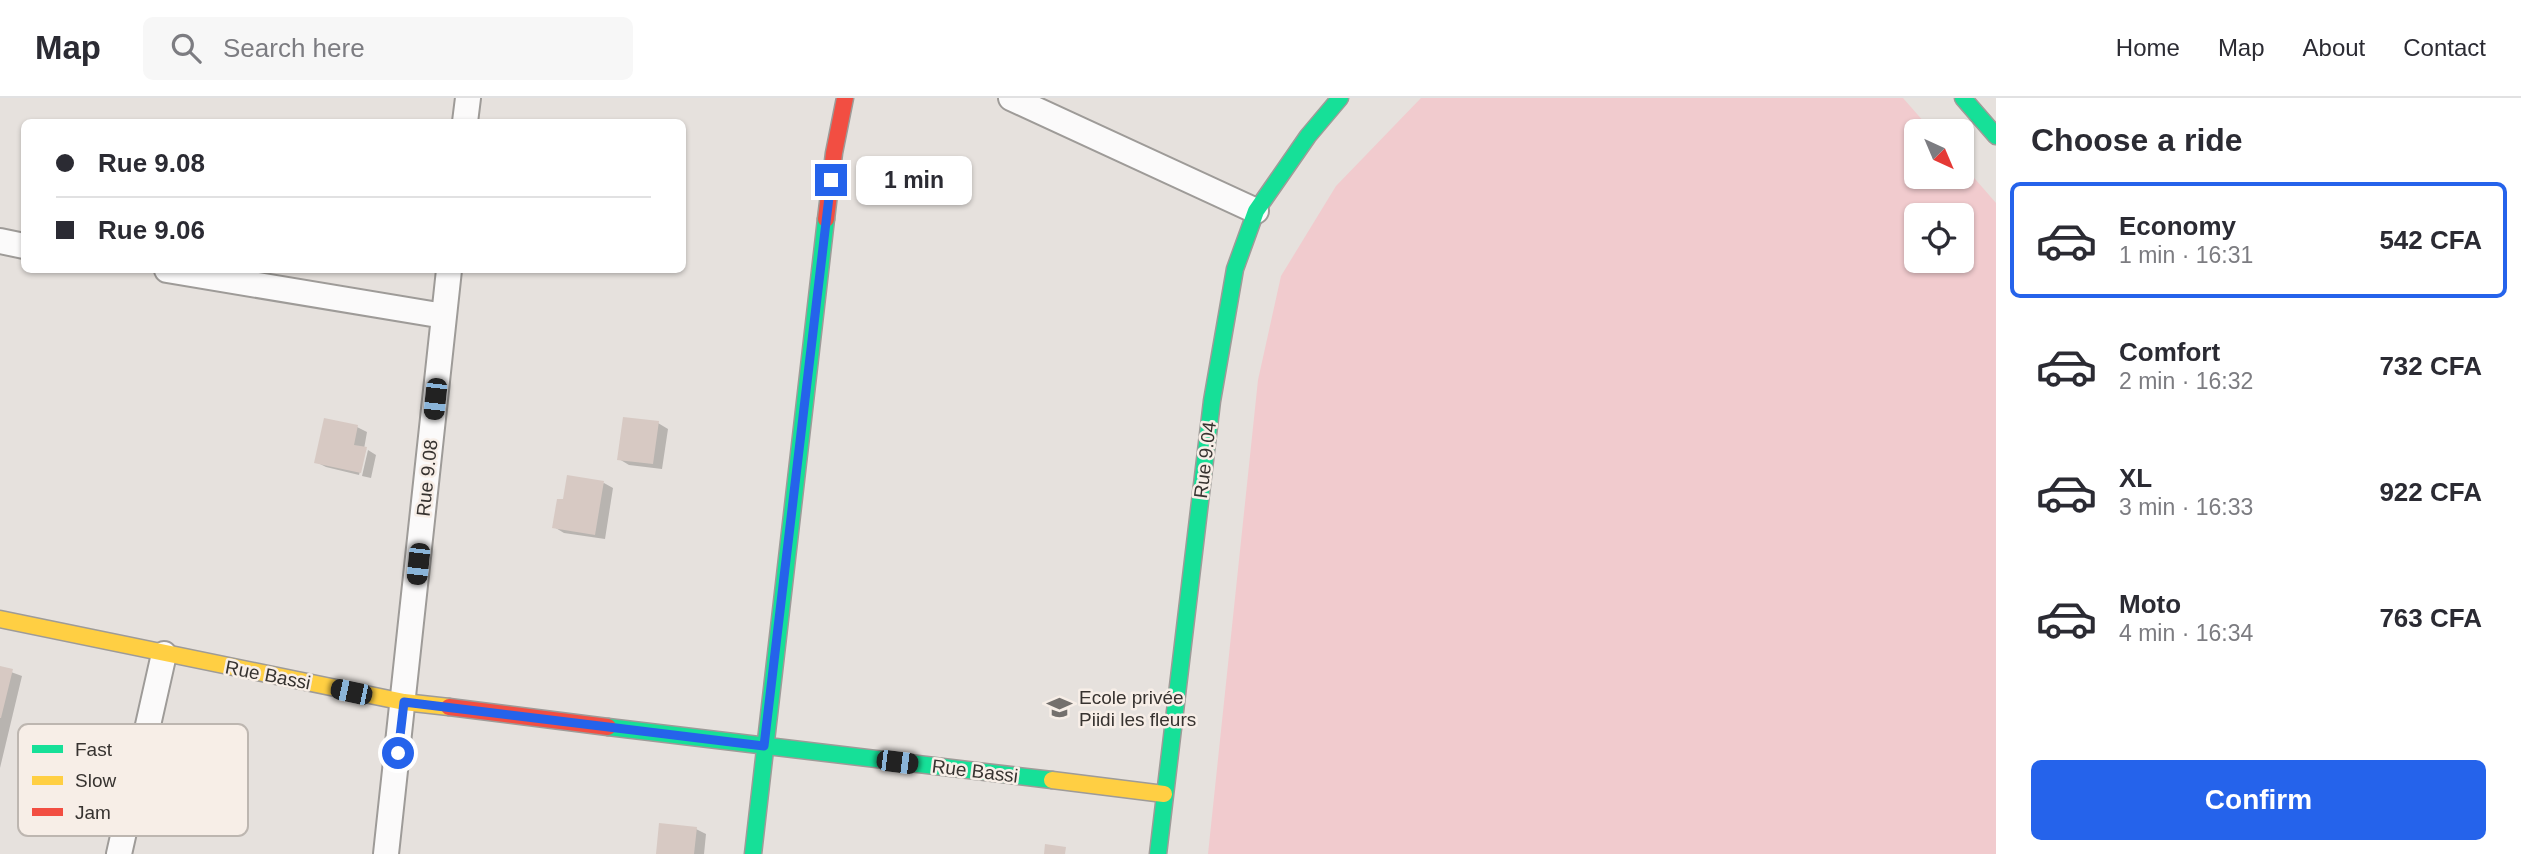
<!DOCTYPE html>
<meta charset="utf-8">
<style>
body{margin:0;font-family:Arial,sans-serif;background:#f7f7f7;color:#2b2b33;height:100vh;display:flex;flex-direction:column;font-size:26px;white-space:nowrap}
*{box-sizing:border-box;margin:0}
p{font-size:23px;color:#7c7c81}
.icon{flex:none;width:38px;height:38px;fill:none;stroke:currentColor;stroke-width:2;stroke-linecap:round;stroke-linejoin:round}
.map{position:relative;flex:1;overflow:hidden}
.panel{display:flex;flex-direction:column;background:#fff;width:525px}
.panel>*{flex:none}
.banner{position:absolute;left:21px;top:21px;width:665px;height:154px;border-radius:10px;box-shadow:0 2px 5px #0004;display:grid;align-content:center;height:154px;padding:0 35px;background:#fff}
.needle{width:46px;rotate:136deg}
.fabs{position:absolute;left:1904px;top:21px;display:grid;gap:14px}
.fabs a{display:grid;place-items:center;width:70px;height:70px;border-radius:10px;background:#fff;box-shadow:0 2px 5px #0004;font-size:35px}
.end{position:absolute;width:32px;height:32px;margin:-16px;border:9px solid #2563eb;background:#fff;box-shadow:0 0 0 4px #fff}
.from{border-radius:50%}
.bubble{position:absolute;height:49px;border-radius:10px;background:#fff;box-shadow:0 2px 5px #0004;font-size:23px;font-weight:800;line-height:49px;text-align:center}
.car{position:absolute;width:21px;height:42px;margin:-21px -10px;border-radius:9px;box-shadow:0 0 5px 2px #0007;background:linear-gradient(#222 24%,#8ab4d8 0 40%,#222 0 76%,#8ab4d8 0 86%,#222 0)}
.banner b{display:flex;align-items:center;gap:24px;height:66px;font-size:26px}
.banner b+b{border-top:2px solid #e1e1e2}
.banner i{width:18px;height:18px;background:#2b2b33}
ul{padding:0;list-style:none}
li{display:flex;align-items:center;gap:21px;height:116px;margin:0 14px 10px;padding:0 21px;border:4px solid transparent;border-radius:10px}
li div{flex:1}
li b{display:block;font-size:26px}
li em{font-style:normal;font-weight:800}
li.selected{border-color:#2563eb}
li>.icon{width:63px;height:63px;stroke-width:1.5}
h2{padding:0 35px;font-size:32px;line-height:84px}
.action{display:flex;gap:14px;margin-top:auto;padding:14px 35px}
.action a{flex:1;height:80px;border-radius:10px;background:#2563eb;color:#fff;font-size:28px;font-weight:800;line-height:80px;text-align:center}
header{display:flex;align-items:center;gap:42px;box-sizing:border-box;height:98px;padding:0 35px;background:#fff;border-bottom:2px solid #e1e1e2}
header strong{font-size:33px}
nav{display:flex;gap:38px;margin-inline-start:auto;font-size:24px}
.search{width:490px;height:63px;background:#f7f7f7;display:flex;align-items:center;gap:18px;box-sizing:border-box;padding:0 24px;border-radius:10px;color:#7c7c81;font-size:26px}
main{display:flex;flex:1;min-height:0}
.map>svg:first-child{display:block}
.green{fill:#f1cbce;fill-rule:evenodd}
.shadow{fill:#0003}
.building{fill:#d7c9c3}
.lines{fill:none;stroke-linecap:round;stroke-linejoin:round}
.street-casing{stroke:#9e9b98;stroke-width:28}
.fast-casing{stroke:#9e9b98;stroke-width:19}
.slow-casing{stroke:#9e9b98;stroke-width:19}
.jam-casing{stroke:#9e9b98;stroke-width:19}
.street{stroke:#fbfafa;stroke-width:24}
.fast{stroke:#16e098;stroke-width:16}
.slow{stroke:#ffcf43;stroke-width:16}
.jam{stroke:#f24e42;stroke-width:16}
.route{stroke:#2563eb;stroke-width:9}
.labels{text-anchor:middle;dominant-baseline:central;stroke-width:5;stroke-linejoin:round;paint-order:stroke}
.street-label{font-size:19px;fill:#373330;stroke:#f7eee7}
.poi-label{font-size:19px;fill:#373330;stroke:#f7eee7;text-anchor:start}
.key{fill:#f7eee7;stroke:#bdb6b0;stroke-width:2}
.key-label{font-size:19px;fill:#373330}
</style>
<header>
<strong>Map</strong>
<div class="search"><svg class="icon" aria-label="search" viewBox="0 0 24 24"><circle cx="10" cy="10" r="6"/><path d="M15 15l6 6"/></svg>Search here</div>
<nav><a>Home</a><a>Map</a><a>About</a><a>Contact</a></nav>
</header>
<main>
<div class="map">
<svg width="1996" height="756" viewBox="0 0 1996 756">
<rect width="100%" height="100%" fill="#e6e1dd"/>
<path class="green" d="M1421,0H1903L1932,33H1916V79H1962V66L1996,105V756H1208L1258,282L1281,178L1336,88ZM1916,117H1962V163H1916Z"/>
<path class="shadow" d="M658,325L668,331L662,371L629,367L619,361Z
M357,329L367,334L364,351L367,352H365L359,377L326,369L316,364Z
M368,352L376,357L371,380L362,378Z
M604,385L613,390L605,441L564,435L554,429L564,403Z
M0,570L22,578L0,670Z
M696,731L706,736L704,756H657Z"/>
<path class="building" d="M623,319L659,323L653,366L617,362Z
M324,320L358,327L354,347L367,349L361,375L314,365Z
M567,377L604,383L595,437L552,430L557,401H563Z
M0,568L13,571L1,620H0Z
M659,725L697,729L694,756H656Z
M1045,746L1066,749L1065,756H1044Z"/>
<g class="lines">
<defs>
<path id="street" d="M1011,0L1256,113
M465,24L468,0
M0,143L24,148
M167,172L444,218
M119,756L164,556
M386,756L449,172"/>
<path id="fast" d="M1963,0L1996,38
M608,629L1052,682
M753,756L826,121
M1158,756L1212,303L1235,171L1256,113L1308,38L1340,0"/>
<path id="slow" d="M0,521L404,604L449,609
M1052,682L1164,696"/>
<path id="jam" d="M826,121L834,55L845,0
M449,609L608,629"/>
</defs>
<use href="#street" class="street-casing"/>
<use href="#fast" class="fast-casing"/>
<use href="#slow" class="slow-casing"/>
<use href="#jam" class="jam-casing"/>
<use href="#street" class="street"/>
<use href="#fast" class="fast"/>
<use href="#slow" class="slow"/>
<use href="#jam" class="jam"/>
</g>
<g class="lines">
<path class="route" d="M398,655L404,604L764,648L831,82"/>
</g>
<defs>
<symbol id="school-bare" viewBox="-9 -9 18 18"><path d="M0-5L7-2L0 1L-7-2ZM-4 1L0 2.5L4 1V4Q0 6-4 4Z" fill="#74706d" stroke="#f7eee7" stroke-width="2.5" paint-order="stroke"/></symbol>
</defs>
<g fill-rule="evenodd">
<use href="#school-bare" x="1042" y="592" width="35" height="35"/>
</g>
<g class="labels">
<g class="street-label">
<text transform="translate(1205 362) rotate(-83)">Rue 9.04</text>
<text transform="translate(427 380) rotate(-84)">Rue 9.08</text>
<text transform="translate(268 577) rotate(11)">Rue Bassi</text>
<text transform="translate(975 673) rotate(7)">Rue Bassi</text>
</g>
<g class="poi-label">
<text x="1079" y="599">Ecole privée<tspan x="1079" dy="22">Piidi les fleurs</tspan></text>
</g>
</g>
<rect x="18" y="626" width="230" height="112" rx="10" class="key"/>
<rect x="32" y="647" width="31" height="8" fill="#16e098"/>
<rect x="32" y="678" width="31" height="9" fill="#ffcf43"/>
<rect x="32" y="710" width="31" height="8" fill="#f24e42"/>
<g class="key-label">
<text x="75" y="658">Fast</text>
<text x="75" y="689">Slow</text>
<text x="75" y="721">Jam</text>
</g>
</svg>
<div class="fabs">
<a><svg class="needle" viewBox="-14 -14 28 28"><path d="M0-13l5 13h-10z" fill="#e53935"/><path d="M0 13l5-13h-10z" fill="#7c7c81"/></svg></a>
<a><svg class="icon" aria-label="locate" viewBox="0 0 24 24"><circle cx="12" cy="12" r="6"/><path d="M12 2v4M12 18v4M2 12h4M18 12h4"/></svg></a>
</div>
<i class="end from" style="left:398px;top:655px"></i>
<i class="end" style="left:831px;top:82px"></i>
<div class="bubble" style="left:856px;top:58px;width:116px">1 min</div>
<i class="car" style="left:435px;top:301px;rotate:186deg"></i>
<i class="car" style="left:418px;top:466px;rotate:186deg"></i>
<i class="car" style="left:351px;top:594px;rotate:282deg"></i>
<i class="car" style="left:897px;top:664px;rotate:97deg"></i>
<div class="banner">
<b><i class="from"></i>Rue 9.08</b>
<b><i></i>Rue 9.06</b>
</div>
</div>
<section class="panel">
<h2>Choose a ride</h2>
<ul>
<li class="selected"><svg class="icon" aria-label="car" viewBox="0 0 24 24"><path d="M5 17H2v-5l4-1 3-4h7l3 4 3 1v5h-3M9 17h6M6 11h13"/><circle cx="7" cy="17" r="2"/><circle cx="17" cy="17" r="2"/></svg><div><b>Economy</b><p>1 min · 16:31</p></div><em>542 CFA</em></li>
<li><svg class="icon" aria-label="car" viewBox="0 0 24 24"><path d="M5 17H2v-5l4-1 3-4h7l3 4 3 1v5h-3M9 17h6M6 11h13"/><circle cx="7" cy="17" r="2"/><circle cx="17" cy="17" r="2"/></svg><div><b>Comfort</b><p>2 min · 16:32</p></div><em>732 CFA</em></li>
<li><svg class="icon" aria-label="car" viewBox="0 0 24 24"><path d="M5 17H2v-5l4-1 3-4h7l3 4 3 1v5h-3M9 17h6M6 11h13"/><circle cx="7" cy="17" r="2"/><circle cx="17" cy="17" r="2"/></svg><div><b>XL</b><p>3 min · 16:33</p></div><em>922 CFA</em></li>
<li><svg class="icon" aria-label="car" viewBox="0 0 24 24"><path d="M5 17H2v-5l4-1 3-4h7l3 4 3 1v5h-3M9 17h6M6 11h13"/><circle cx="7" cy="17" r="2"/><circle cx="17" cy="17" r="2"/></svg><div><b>Moto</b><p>4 min · 16:34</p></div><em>763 CFA</em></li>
</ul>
<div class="action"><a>Confirm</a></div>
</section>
</main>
